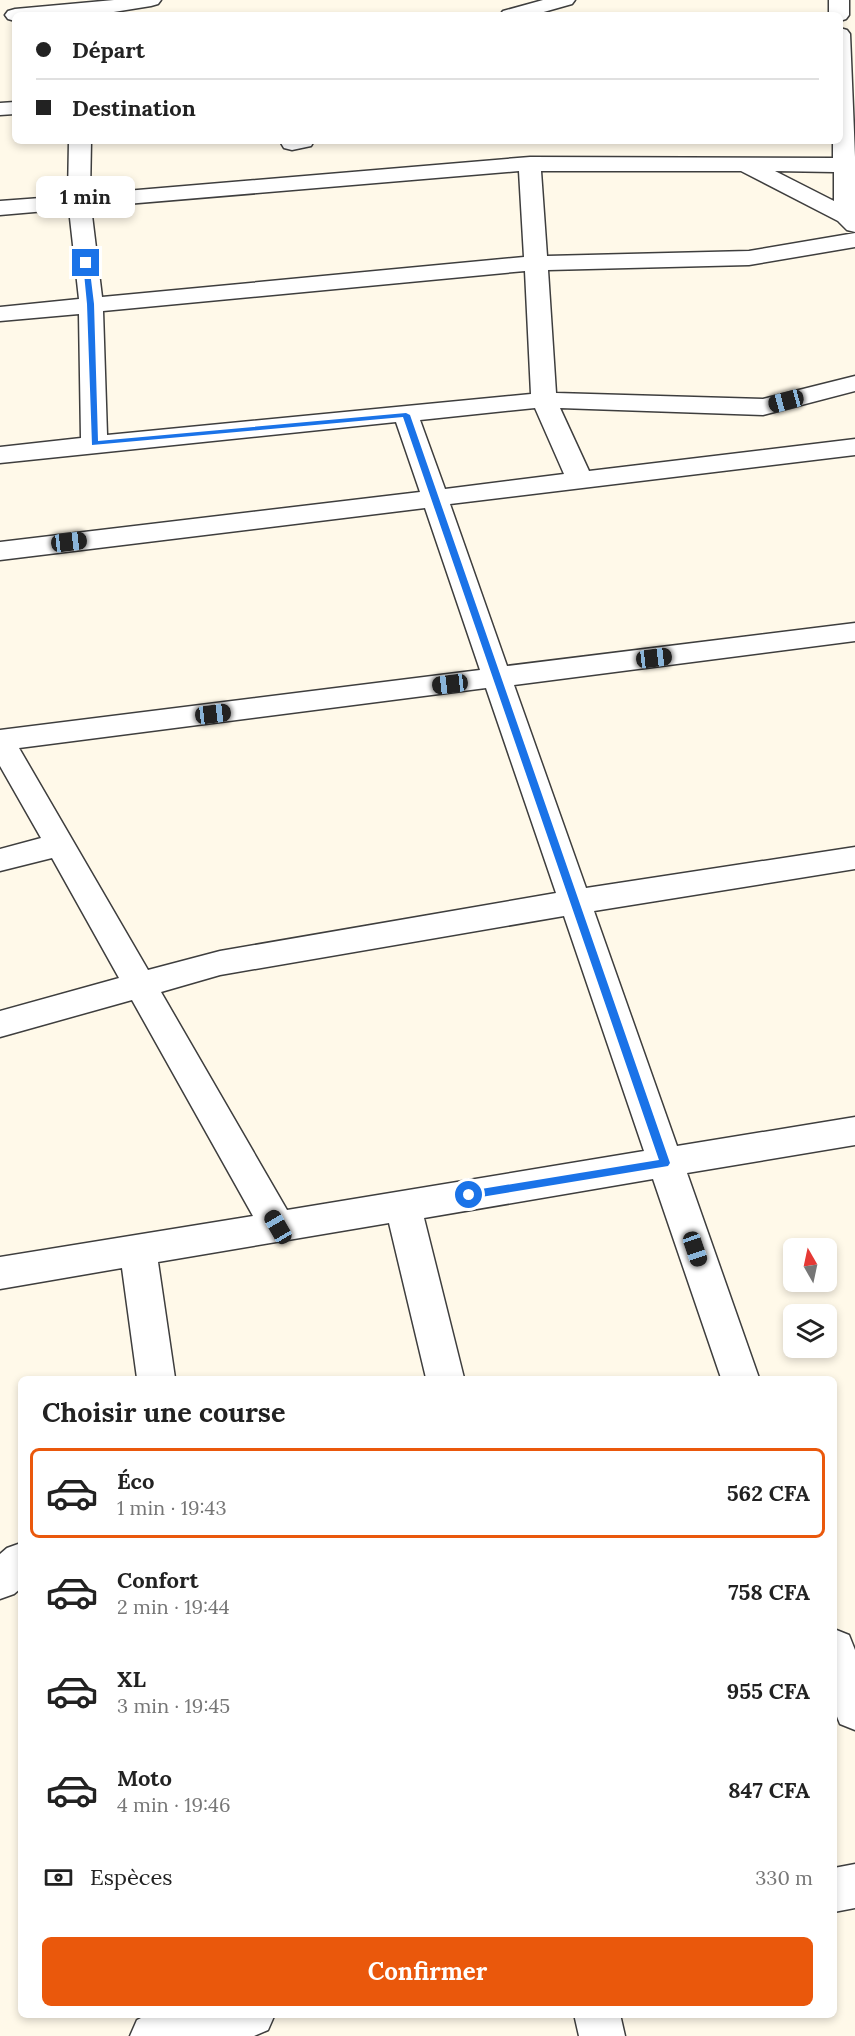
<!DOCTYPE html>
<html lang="fr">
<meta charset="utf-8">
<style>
body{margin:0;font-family:Lora,serif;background:#f6f6f6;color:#222;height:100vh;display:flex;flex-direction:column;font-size:22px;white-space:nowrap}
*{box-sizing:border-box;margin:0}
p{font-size:20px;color:#767676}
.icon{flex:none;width:33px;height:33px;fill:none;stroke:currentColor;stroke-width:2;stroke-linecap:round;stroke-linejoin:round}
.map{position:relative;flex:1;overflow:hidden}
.details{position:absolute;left:18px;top:1376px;width:819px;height:642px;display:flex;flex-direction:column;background:#fff;border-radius:9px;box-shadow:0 3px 9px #0003}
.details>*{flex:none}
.banner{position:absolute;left:12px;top:12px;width:831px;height:132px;border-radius:9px;box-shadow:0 3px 9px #0003;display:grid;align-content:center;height:132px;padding:0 24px;background:#fff}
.needle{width:39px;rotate:351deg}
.controls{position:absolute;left:783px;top:1238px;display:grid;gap:12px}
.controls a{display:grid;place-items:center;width:54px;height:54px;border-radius:9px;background:#fff;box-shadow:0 3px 9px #0003;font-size:30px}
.end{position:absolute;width:27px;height:27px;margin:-14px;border:8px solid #1a73e8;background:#fff;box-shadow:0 0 0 3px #fff}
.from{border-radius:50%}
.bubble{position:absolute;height:42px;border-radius:9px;background:#fff;box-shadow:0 3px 9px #0003;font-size:20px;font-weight:700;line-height:42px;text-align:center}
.car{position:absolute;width:18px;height:36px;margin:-18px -9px;border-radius:8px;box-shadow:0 0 4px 2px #0007;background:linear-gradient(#222 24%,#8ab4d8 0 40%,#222 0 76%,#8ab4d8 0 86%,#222 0)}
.banner b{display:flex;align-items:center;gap:21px;height:57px;font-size:22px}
.banner b+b{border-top:2px solid #e0e0e0}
.banner i{width:15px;height:15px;background:#222}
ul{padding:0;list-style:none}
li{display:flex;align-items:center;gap:18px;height:90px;margin:0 12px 9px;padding:0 12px;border:3px solid transparent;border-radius:9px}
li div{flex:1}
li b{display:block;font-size:22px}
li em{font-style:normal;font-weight:700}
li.on{border-color:#ea580c}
li>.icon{width:54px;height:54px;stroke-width:1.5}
h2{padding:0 24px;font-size:27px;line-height:72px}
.pay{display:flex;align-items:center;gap:15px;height:66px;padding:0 24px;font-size:22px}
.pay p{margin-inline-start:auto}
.cta{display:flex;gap:12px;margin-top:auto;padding:12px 24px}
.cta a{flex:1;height:69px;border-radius:9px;background:#ea580c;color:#fff;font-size:24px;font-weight:700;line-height:69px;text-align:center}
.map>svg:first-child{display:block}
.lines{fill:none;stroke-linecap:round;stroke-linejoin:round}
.street-casing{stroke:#3e3e3e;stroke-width:3}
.street{fill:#fff;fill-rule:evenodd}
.route{fill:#1a73e8}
</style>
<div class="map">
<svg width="855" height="2036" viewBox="0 0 855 2036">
<rect width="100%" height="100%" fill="#fff9e9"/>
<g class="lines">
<defs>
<path id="street" d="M114,0H161L158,4L151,6L95,15H15V21L8,19L5,15L8,11L15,9Z
M543,0H575L572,4L533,15H500L503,11Z
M829,0H849V15L846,19L840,21V15H829Z
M840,28L847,30L850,34L855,157V232L847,230L838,221L741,171H541L547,256L749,251L855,233V247L749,265L548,270L556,393L763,399L855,376V391L763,415L560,408L589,471L855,439V455L450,504L507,666L855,623V641L514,685L586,888L855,847V869L594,911L677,1146L855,1117V1145L687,1173L759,1378H721L653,1179L424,1218L464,1378H426L389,1223L158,1262L175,1378H137L122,1268L0,1289V1257L253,1216L132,1000L0,1037V1011L119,978L52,858L0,871V849L41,838L0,766V730L480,670L425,508L0,560V542L420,492L396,422L0,463V447L81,438L79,314L0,321V307L79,299L69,209L0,215V201L68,196L69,141H91L90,194L530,157L833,158V141H840ZM519,171L524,257L102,297L91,207ZM775,171L834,172V201ZM525,271L531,394L107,435L103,311ZM535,408L564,474L445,489L420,420ZM486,688L556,893L220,951L148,970L19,748ZM564,916L644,1151L287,1210L161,992L220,975Z
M15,102V114L0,115V103Z
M283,141H314L311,146L292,150L284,148L281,143Z
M21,1543V1588L14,1594L0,1599V1554L7,1548Z
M834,1629L849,1635L855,1650V1730L840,1724L834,1709Z
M855,1864V1908L834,1912V1868Z
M149,2014H275L268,2030L254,2036H130L137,2020Z
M574,2014H620L625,2036H579Z"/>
</defs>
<use href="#street" class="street-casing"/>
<use href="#street" class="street"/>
</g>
<path class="route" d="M86,261L89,263L94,304L98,441L406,413L410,415L670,1163L668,1166L469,1199L465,1198L463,1195L469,1191L659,1160L403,417L92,445L87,304L83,263Z"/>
</svg>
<div class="controls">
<a><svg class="needle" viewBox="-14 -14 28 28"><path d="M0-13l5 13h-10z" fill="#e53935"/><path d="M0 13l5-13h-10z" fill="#767676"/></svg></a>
<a><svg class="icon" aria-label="layers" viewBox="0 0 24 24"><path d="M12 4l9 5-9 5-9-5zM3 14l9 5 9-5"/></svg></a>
</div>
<i class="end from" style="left:469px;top:1195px"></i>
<i class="end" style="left:86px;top:263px"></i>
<div class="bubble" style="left:36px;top:176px;width:99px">1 min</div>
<i class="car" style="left:786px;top:401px;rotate:255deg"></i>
<i class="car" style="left:69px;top:542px;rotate:83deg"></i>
<i class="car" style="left:654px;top:658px;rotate:83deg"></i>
<i class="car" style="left:450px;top:684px;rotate:263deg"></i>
<i class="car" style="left:213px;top:714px;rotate:83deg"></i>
<i class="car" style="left:278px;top:1227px;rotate:330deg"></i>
<i class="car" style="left:695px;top:1249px;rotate:161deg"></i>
<div class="banner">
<b><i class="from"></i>Départ</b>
<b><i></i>Destination</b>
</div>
<section class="details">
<h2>Choisir une course</h2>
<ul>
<li class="on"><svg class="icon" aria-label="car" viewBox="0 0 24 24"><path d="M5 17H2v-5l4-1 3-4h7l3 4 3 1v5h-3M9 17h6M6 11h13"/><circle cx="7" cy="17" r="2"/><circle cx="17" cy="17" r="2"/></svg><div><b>Éco</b><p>1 min · 19:43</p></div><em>562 CFA</em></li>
<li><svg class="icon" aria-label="car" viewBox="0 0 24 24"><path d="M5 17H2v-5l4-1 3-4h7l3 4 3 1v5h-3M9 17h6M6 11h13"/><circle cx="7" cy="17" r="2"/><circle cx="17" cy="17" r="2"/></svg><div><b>Confort</b><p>2 min · 19:44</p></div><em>758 CFA</em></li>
<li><svg class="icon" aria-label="car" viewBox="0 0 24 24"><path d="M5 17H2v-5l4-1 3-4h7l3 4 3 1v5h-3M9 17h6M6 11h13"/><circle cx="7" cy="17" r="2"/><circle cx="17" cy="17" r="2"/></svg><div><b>XL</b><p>3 min · 19:45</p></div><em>955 CFA</em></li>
<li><svg class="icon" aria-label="car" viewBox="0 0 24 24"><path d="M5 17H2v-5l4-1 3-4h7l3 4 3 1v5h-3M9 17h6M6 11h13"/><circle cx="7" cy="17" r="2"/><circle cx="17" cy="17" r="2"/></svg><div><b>Moto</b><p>4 min · 19:46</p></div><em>847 CFA</em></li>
</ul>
<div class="pay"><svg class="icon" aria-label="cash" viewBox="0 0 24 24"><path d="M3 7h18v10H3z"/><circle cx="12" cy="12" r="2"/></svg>Espèces<p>330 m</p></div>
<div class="cta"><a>Confirmer</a></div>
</section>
</div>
